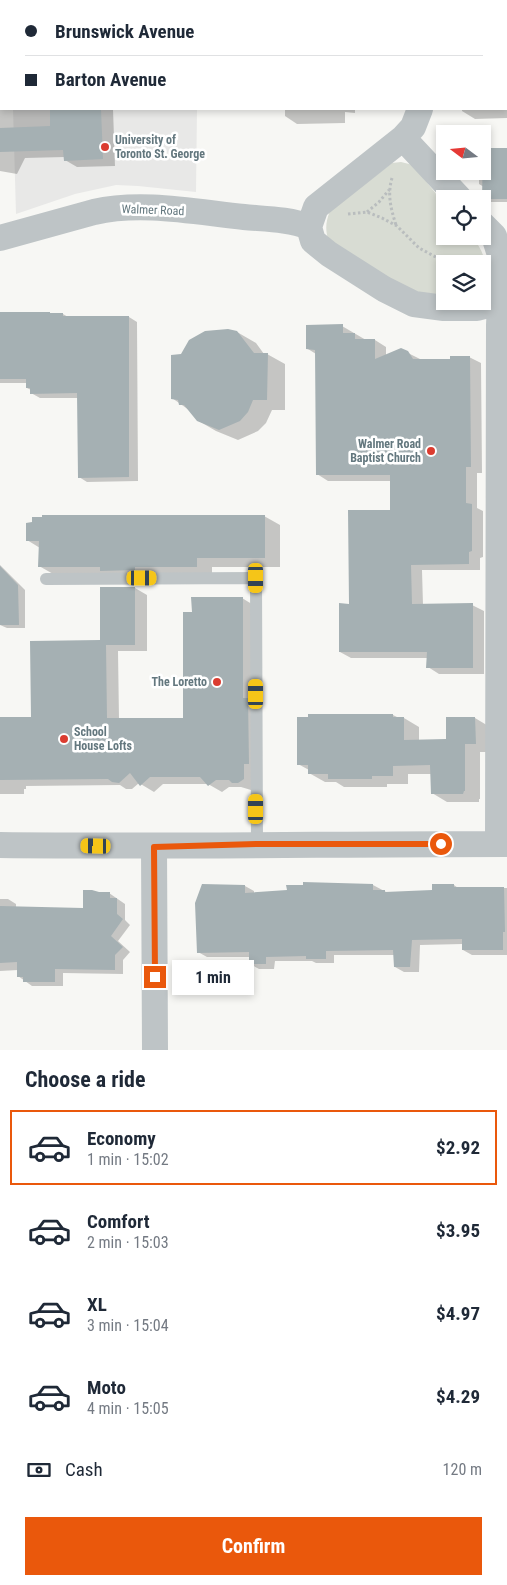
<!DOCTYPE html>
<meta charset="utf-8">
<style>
body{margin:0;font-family:"Roboto Condensed",sans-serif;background:#f2f2f3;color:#1f2937;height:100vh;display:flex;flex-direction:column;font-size:19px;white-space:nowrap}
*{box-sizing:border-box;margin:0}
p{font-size:16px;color:#747a83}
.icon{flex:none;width:28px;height:28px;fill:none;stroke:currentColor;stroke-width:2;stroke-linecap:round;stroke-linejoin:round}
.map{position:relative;height:1050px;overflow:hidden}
.sheet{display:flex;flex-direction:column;background:#fff;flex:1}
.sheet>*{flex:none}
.hud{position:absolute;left:0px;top:0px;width:508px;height:110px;box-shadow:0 2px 8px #0003;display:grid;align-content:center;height:110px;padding:0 25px;background:#fff}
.needle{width:32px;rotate:286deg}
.controls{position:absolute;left:436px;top:125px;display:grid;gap:10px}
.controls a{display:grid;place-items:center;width:55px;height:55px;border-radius:0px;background:#fff;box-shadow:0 2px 8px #0003;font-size:25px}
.end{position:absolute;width:22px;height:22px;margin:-11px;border:6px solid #ea580c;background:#fff;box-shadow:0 0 0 2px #fff}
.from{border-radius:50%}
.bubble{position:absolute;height:35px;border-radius:0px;background:#fff;box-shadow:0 2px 8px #0003;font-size:16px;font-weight:700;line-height:35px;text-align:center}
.car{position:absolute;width:15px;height:30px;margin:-15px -8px;border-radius:6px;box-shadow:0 0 4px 1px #0007;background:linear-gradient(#f5c518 24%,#345 0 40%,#f5c518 0 76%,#345 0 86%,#f5c518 0)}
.hud b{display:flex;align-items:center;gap:18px;height:48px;font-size:19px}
.hud b+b{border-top:1px solid #e0e1e3}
.hud i{width:12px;height:12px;background:#1f2937}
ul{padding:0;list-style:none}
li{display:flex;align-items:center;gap:15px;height:75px;margin:0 10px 8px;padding:0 15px;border:2px solid transparent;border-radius:0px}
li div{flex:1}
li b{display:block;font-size:19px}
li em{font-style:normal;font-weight:700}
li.active{border-color:#ea580c}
li>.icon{width:45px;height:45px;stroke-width:1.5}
h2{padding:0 25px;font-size:22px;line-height:60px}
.pay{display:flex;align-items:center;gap:12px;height:55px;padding:0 25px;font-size:19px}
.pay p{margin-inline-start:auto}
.primary-button{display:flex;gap:10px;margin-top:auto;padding:10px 25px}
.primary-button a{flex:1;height:58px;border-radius:0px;background:#ea580c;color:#fff;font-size:20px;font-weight:700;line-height:58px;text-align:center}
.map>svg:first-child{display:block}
.built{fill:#e8e8e7}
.green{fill:#d8dcd3}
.shadow{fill:#0003}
.building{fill:#a5b0b3}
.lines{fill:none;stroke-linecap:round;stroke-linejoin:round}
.path{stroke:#b9bdbe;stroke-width:3;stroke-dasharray:2.5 2.5;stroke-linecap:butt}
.service{stroke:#bec4c6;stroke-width:12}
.minor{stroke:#bec4c6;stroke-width:26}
.route{stroke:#ea580c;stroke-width:6}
.poi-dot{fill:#db3c30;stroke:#fff;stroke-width:2}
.labels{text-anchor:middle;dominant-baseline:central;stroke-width:5;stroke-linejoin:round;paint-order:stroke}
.poi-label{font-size:12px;font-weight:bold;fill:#63777e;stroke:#fff;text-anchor:start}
.street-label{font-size:12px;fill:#63777e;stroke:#fff}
</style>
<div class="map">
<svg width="507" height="1050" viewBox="0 0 507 1050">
<rect width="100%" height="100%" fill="#f7f7f4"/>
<path class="built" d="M13,109H197L196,192L138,186L116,185L75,194L16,214Z"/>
<path class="green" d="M401,162L413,165L445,205V236H472C482,250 488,260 483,277L482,264H445V298L428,297L393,281L328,239C325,228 326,221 330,211L392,163Z"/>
<path class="shadow" d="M78,0H224V1H78Z
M278,0H354V1H278Z
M460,0H507V118L475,119L462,111V109H506V1Z
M0,91L1,109H113L115,166L77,167L65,160V157L25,158L17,174L0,171Z
M285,109H355V113L345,112V123L297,124L285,116Z
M507,150V202H490L484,198V187L479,184V171H482V163Z
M63,314L68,317H129L137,322L138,481L87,482L79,477V398H40L31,393V390L27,388V383H0V317Z
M342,326L366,340H375L386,347V356L408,353L420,359L451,360L469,357L481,363L482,473H477V508L483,511V557L480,558V570H422L423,605H472L484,611V674H439L428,667V658H351L340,652L350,605L391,511V481H328L317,474L316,354L308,349Z
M237,332L256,343L264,354H267L285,364V410H272L266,423L258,431L238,440L216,431L197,420L189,410L172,398L182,356Z
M264,516L280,525V567H212V575H55L39,566L40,548L27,540Z
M0,565L25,590V628H7L0,625Z
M135,588L147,595V651H118L119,719H184L193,613L242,598L255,606L251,790L241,787H229L222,792L208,784H163L154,792L139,783L132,789H126L120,785L26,786V789H24V794H0V719L32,718L101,642Z
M393,715L399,718H404L419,727V741L447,740L475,718L490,727L491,752H480V799H479V802H447L432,793V774H408V784H387V787H344L336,782H325L309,773V770L298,764Z
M203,885L245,886L254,891V894L373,885L388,893L434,891L454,885L458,888H507V955H472L463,950V944L420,945L419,972H404L395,967V955H334V963H316L312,961H275L274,969H259L250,964V957H207L198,952Z
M99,893H109L125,904V920L130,925L118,941L130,952L123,960V974L63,973V986H32L18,976V970L0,971V899H8L16,904V908L85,909Z"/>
<path class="building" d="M50,109H101L103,159L64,161L63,150L0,152V128L50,126Z
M483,148H507V199H482Z
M0,312H50V313H63V316H129V477L78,478L77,393L30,394V388H26V379H0Z
M343,324V333H355V339H375V359L401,348L408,351L413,359H450V356H470L471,467H466V503L472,504V551L469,552V564L411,565L412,604L473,603V668H426L427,652H339V603L349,604L348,510H390V475H316L315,350L306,349V325Z
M228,329L237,331L254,353H268L267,400H253L248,412L240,421L219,430L197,421L184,405H179L178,400L171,399V355L181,354L189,340L205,331Z
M42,515H265V558H197V567H135V570L100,571V567H38L39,541H26V523L32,522V517H42Z
M0,566L18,585L19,625H0Z
M100,587H135V645H106L107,718H183V612H192L191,597H243V698H248L249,764H244V779L238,783H232L229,780H216L208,786L200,777H150L140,786L130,773L119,783L112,782L108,779L0,780V717H31L30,641L100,640Z
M308,714H393V717H404V740L446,739V717H475L476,744H465V791H464L463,794H431L430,765L393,766V776H372V779H328V774H308V765H297V717H308Z
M303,882L373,884V890H385V892L432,890V884H454V887H504L505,932H503V950H462V939L412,940L410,967H394L393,950L326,951V959H306V956L266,957V964H249V952L197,953L195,903L202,884L245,885V893L287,890L286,885H303Z
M83,890H92L99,892H110V898H117V914L123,919L111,936L123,947L115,955V970L55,969V982H23V977H17V962L0,963V906L83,908Z"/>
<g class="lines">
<path class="path" d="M392,178C387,195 391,209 396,225
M367,212L379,202L389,190
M348,214L367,212L382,218L397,226L419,248L449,264
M469,264L478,263"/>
<path class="service" d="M46,579L256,578L257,844"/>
<path class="minor" d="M422,1V0
M420,109L413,127L403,138L316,207L309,227L313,241L329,254L384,289L414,304L444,308H477L500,302L507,299
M403,138L460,199
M482,224L494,236L502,261L499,325L498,844
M0,238L94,212C142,201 195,212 244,217C265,219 289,219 309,227
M0,845C169,847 338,844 507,844
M154,847L155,1050"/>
</g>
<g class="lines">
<path class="route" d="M155,977L154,847L257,844H441"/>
</g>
<g class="poi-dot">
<circle cx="105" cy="147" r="5"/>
<circle cx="431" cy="451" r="5"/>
<circle cx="217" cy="682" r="5"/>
<circle cx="64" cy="739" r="5"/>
</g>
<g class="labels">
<g class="poi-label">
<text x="115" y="140">University of<tspan x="115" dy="14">Toronto St. George</tspan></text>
<text x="421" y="444" text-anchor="end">Walmer Road<tspan x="421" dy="14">Baptist Church</tspan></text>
<text x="207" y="682" text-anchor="end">The Loretto</text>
<text x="74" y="732">School<tspan x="74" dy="14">House Lofts</tspan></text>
</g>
<g class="street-label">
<text transform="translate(153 210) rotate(2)">Walmer Road</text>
</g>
</g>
</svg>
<div class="controls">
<a><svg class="needle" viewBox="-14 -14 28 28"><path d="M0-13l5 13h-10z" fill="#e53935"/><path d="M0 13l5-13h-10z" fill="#747a83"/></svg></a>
<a><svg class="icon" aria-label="locate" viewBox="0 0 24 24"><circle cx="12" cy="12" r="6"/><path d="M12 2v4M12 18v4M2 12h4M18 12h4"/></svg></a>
<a><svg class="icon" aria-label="layers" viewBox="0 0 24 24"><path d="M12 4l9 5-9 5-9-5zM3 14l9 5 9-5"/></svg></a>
</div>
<i class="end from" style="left:441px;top:844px"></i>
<i class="end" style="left:155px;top:977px"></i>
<div class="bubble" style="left:172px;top:960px;width:82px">1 min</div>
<i class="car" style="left:142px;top:578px;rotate:90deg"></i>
<i class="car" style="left:256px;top:578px;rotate:180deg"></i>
<i class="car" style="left:256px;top:694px;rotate:0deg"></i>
<i class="car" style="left:256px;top:809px;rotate:0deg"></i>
<i class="car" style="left:96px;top:846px;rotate:271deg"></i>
<div class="hud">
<b><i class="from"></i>Brunswick Avenue</b>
<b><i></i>Barton Avenue</b>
</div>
</div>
<section class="sheet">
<h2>Choose a ride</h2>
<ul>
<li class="active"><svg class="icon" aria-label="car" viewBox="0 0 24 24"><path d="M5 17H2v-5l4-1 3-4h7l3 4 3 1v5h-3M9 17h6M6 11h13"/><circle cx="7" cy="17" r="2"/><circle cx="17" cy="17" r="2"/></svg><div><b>Economy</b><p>1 min · 15:02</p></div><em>$2.92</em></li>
<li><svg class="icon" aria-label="car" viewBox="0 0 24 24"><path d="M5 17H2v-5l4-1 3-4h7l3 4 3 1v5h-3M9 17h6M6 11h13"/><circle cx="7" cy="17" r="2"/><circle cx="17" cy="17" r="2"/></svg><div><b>Comfort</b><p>2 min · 15:03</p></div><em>$3.95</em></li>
<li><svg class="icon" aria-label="car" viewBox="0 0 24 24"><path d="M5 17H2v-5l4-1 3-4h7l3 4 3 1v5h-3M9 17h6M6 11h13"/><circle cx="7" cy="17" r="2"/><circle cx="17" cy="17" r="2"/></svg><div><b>XL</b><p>3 min · 15:04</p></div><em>$4.97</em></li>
<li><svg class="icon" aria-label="car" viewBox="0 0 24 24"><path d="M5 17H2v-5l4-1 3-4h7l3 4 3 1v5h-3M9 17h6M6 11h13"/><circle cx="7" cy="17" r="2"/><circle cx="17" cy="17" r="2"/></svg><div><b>Moto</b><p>4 min · 15:05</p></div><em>$4.29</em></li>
</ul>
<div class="pay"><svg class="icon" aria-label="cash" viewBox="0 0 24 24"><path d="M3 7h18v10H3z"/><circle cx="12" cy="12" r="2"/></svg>Cash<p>120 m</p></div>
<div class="primary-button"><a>Confirm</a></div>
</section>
